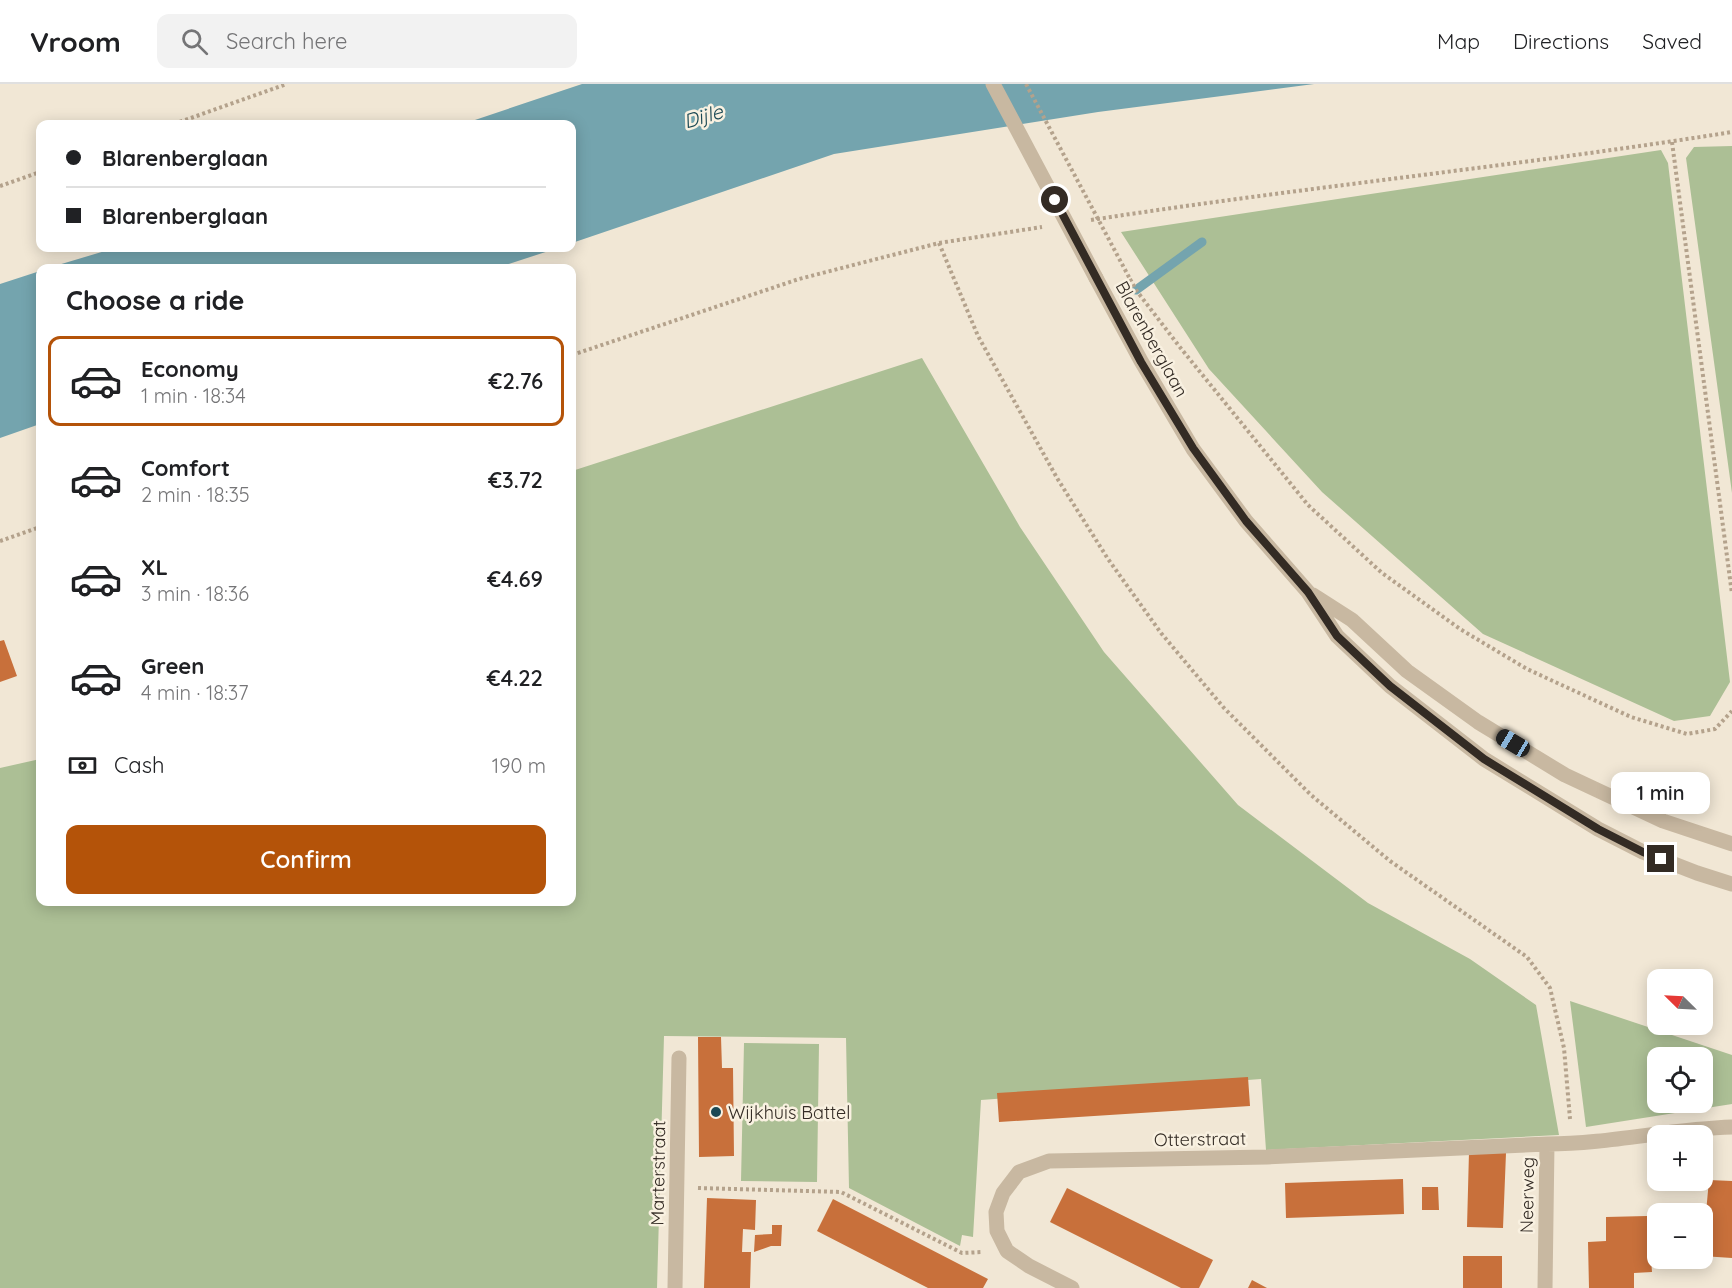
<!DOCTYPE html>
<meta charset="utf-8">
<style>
body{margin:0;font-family:Quicksand,sans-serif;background:#f2f2f2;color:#202124;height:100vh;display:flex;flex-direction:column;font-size:22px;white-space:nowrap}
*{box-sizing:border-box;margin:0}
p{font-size:20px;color:#757577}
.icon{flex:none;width:33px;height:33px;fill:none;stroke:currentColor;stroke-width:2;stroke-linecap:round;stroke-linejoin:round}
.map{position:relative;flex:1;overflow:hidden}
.details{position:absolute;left:36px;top:180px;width:540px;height:642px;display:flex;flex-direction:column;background:#fff;border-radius:12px;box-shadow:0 3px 15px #0003}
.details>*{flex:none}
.top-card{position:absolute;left:36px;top:36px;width:540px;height:132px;border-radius:12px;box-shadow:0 3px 15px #0003;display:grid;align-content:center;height:132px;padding:0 30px;background:#fff}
.needle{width:39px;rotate:294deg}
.controls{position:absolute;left:1647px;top:885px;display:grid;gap:12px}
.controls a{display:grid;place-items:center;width:66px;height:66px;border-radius:12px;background:#fff;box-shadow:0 3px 15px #0003;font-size:30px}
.end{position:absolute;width:27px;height:27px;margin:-14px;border:8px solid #332b24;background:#fff;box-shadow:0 0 0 3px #fff}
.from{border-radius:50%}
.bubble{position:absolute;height:42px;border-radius:12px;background:#fff;box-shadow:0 3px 15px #0003;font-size:20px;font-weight:600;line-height:42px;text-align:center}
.car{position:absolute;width:18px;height:36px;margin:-18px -9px;border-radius:8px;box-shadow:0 0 4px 2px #0007;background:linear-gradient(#222 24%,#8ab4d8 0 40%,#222 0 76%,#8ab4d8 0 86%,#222 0)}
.top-card b{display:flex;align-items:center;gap:21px;height:57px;font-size:22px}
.top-card b+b{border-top:2px solid #e0e0e0}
.top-card i{width:15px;height:15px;background:#202124}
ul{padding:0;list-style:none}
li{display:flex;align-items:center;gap:18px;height:90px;margin:0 12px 9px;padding:0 18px;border:3px solid transparent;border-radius:12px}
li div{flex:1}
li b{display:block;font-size:22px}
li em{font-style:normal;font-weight:600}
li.active{border-color:#b45309}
li>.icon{width:54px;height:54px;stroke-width:1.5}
h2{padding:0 30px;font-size:27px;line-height:72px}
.pay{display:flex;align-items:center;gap:15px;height:66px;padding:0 30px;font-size:22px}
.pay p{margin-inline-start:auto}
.button{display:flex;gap:12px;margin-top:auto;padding:12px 30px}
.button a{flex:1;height:69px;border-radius:12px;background:#b45309;color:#fff;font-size:24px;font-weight:600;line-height:69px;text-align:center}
header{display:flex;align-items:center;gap:36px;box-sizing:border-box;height:84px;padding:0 30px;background:#fff;border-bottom:2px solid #e0e0e0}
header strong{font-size:28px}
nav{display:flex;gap:33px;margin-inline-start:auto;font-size:21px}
.search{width:420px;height:54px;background:#f2f2f2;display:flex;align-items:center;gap:15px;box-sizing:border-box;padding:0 21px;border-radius:12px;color:#757577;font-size:22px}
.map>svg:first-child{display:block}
.green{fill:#acbf95;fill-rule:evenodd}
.water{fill:#74a4ae}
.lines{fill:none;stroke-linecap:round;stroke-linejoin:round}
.stream{stroke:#74a4ae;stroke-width:9}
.building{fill:#c8703b}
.path{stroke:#b4a28c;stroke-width:4;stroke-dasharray:3 3;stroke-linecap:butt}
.minor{stroke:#c8b8a1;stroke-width:15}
.tertiary{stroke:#c8b8a1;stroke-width:15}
.path-bridge{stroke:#b4a28c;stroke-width:4;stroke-dasharray:3 3;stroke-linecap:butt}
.tertiary-bridge{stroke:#c8b8a1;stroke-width:15}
.route{stroke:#332b24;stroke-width:8}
.poi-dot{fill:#1a4854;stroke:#f9f1e1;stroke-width:2}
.labels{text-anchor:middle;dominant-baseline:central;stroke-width:5;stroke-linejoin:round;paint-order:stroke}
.street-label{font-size:18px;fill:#332b24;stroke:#f9f1e1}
.poi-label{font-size:18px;fill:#332b24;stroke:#f9f1e1;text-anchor:start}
.water-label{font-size:20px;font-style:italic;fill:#1a4854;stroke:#f9f1e1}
</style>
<header>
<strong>Vroom</strong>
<div class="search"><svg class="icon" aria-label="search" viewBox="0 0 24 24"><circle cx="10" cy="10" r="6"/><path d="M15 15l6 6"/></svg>Search here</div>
<nav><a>Map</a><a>Directions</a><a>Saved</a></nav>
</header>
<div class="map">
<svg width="1732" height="1204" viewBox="0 0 1732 1204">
<rect width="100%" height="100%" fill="#f1e7d5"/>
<path class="green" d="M1732,62V409L1686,74L1694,63Z
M1661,66L1668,79L1730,598L1710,632L1674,637L1483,550L1322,408L1209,285L1121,148Z
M922,274L1020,443L1104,568L1238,721L1368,819L1470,875L1536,921L1559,1051L1266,1066L1261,995L981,1016L973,1153L962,1151L960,1162L849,1104L846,954L664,952L657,1204H0V684L40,675V818H572V387Z
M1570,917L1732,971V1020L1586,1043ZM1658,974H1702V1018H1658Z
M744,959L819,960L817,1098L741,1097Z"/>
<path class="water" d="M582,0H1314L1098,28L834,70L572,159V40H463Z
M115,164H558L496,184H48Z
M40,187V340L0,354V200Z"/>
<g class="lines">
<path class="stream" d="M1136,206L1202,158"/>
</g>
<path class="building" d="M4,556L17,592L0,598V557Z
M698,953H721L722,984H733L734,1072L699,1073Z
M1248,993L1250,1022L999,1038L997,1009Z
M1469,1068L1506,1069L1503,1144L1467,1143Z
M1403,1095L1404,1130L1286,1134L1285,1099Z
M1709,1096L1732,1097V1174L1702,1172Z
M1422,1103H1438L1439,1126H1422Z
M1067,1104L1213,1176L1199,1204H1181L1050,1138Z
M707,1114L756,1116L755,1146L743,1145L742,1168H751L750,1204H704Z
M833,1115L988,1195L983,1204H928L817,1147Z
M1647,1132L1648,1174H1651L1652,1188L1634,1189V1204H1589L1588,1158L1606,1157V1133Z
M772,1141H782L781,1162H771L754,1168L755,1151L772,1150Z
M1463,1172H1502V1204H1463Z
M1252,1196L1267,1204H1248Z"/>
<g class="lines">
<path class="path" d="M174,40L287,0
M1672,58L1732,510
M0,102L40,88
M1091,136C1304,103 1519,82 1732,48
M939,159L978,252L1057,394L1108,475L1161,549L1224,624L1311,711L1390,777L1527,873L1550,904L1564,964L1570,1035
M1130,195L1136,206L1179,262L1308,421L1382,489L1460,545L1527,585L1631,633L1687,650L1715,645L1732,627
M572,271L799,195L939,159L1042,143
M0,457L40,443
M698,1104L841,1108L962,1169L982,1168"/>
<path class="minor" d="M675,1204L679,974
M1072,1204L1029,1182L1007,1167L997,1147L996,1128L1003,1109L1019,1088L1049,1077L1267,1073L1547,1060
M1545,1204L1547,1060C1609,1060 1670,1045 1732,1043"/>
<path class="tertiary" d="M1096,194L1141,277L1193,365L1246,437L1308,508L1337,552L1390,602L1484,675L1598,745L1643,768L1697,789L1732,800
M1313,511L1352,536L1407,587L1478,638L1565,691L1663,737L1732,760"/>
<path class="path-bridge" d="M1026,0L1130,195"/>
<path class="tertiary-bridge" d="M993,0L1096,194"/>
</g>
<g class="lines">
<path class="route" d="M1055,116L1141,278L1193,364L1246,437L1308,508L1337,552L1390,602L1484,675L1598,745L1643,768L1661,775"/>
</g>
<circle class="poi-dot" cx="716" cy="1028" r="6"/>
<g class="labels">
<g class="street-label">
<text transform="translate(1152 255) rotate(61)">Blarenberglaan</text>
<text transform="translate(1200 1055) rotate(-1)">Otterstraat</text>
<text transform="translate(658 1089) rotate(-89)">Marterstraat</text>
<text transform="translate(1527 1111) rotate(-89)">Neerweg</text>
</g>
<g class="poi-label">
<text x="728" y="1028">Wijkhuis Battel</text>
</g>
<g class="water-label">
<text transform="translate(703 32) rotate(-16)">Dijle</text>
</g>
</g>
</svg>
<div class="controls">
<a><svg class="needle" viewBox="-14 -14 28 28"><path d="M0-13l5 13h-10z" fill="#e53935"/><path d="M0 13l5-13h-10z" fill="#757577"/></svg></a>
<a><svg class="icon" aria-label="locate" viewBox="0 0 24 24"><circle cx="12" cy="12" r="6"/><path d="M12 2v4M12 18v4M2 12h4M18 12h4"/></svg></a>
<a>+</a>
<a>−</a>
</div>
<i class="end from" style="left:1055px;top:116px"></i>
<i class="end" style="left:1661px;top:775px"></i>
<div class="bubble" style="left:1611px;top:688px;width:99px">1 min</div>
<i class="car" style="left:1513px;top:659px;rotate:301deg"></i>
<div class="top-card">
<b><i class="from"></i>Blarenberglaan</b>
<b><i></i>Blarenberglaan</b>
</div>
<section class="details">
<h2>Choose a ride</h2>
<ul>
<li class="active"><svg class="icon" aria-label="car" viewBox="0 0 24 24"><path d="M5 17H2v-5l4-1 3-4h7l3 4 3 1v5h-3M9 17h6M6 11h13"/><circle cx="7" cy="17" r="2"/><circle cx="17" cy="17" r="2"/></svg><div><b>Economy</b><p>1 min · 18:34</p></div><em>€2.76</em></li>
<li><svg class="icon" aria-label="car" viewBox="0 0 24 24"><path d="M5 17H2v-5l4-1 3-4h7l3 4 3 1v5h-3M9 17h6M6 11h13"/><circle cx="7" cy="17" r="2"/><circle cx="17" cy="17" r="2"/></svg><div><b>Comfort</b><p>2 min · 18:35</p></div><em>€3.72</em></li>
<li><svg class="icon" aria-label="car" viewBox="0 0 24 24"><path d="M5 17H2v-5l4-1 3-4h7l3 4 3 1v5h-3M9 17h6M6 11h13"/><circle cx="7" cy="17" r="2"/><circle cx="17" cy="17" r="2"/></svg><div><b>XL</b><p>3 min · 18:36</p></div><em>€4.69</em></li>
<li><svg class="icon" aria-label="car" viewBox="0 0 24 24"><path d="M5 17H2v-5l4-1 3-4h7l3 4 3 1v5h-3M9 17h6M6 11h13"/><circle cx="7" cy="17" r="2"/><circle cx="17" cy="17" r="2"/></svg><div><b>Green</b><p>4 min · 18:37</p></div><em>€4.22</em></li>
</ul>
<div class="pay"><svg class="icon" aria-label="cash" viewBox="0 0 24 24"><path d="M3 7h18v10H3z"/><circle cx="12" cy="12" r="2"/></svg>Cash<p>190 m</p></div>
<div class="button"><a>Confirm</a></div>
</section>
</div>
